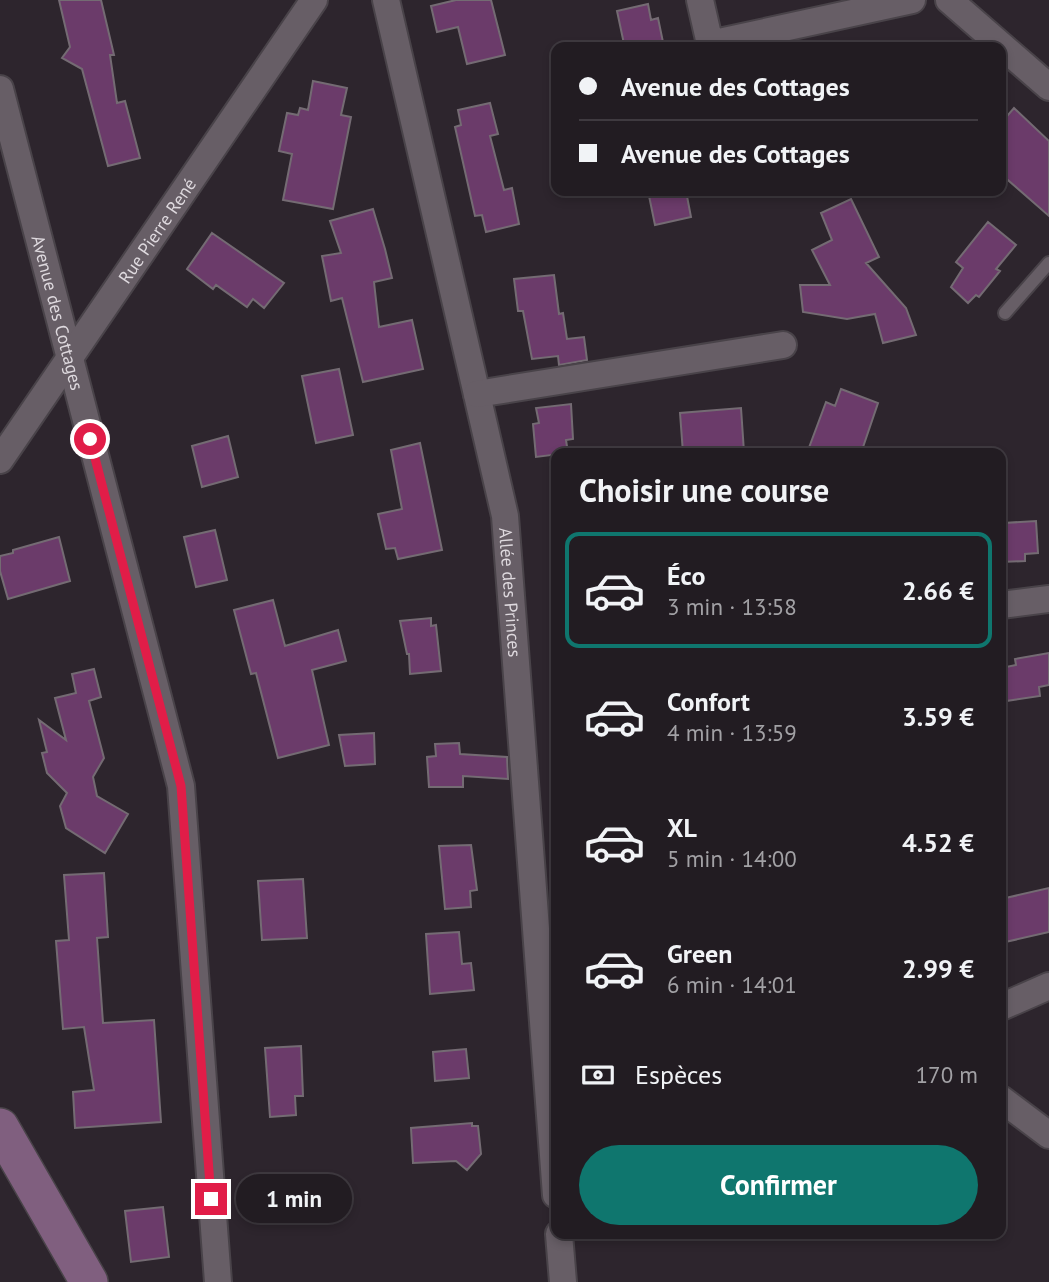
<!DOCTYPE html>
<html lang="fr">
<meta charset="utf-8">
<style>
body{margin:0;font-family:"PT Sans",sans-serif;background:#2e292f;color:#f1f3f6;height:100vh;display:flex;flex-direction:column;font-size:26px;white-space:nowrap}
*{box-sizing:border-box;margin:0}
p{font-size:23px;color:#a2a1a5}
.icon{flex:none;width:38px;height:38px;fill:none;stroke:currentColor;stroke-width:2;stroke-linecap:round;stroke-linejoin:round}
.map{position:relative;flex:1;overflow:hidden}
.side{position:absolute;left:551px;top:448px;width:455px;height:791px;display:flex;flex-direction:column;background:#221c22;border-radius:14px;box-shadow:0 4px 10px #0003,0 0 0 2px #3f3a40}
.side>*{flex:none}
.guide{position:absolute;left:551px;top:42px;width:455px;height:154px;border-radius:14px;box-shadow:0 4px 10px #0003,0 0 0 2px #3f3a40;display:grid;align-content:center;height:154px;padding:0 28px;background:#221c22}
.end{position:absolute;width:32px;height:32px;margin:-16px;border:9px solid #e11d48;background:#fff;box-shadow:0 0 0 4px #fff}
.from{border-radius:50%}
.bubble{position:absolute;height:49px;border-radius:24px;background:#221c22;box-shadow:0 4px 10px #0003,0 0 0 2px #3f3a40;font-size:23px;font-weight:600;line-height:49px;text-align:center}
.guide b{display:flex;align-items:center;gap:24px;height:66px;font-size:26px}
.guide b+b{border-top:2px solid #3f3a40}
.guide i{width:18px;height:18px;background:#f1f3f6}
ul{padding:0;list-style:none}
li{display:flex;align-items:center;gap:21px;height:116px;margin:0 14px 10px;padding:0 14px;border:4px solid transparent;border-radius:14px}
li div{flex:1}
li b{display:block;font-size:26px}
li em{font-style:normal;font-weight:600}
li.current{border-color:#0f766e}
li>.icon{width:63px;height:63px;stroke-width:1.5}
h2{padding:0 28px;font-size:32px;line-height:84px}
.pay{display:flex;align-items:center;gap:18px;height:77px;padding:0 28px;font-size:26px}
.pay p{margin-inline-start:auto}
.cta{display:flex;gap:14px;margin-top:auto;padding:14px 28px}
.cta a{flex:1;height:80px;border-radius:42px;background:#0f766e;color:#fff;font-size:28px;font-weight:600;line-height:80px;text-align:center}
.map>svg:first-child{display:block}
.building{fill:#6b3b6a;stroke:#746b73;stroke-width:2}
.lines{fill:none;stroke-linecap:round;stroke-linejoin:round}
.lane-casing{stroke:#494349;stroke-width:16}
.street-casing{stroke:#494349;stroke-width:30}
.secondary-casing{stroke:#494349;stroke-width:40}
.lane{stroke:#675e66;stroke-width:12}
.street{stroke:#675e66;stroke-width:26}
.secondary{stroke:#805f7f;stroke-width:37}
.route{stroke:#e11d48;stroke-width:9}
.labels{text-anchor:middle;dominant-baseline:central;stroke-width:5;stroke-linejoin:round;paint-order:stroke}
.street-label{font-size:18px;fill:#ded9de;stroke:#2d252d}
</style>
<div class="map">
<svg width="1049" height="1282" viewBox="0 0 1049 1282">
<rect width="100%" height="100%" fill="#2d252d"/>
<path class="building" d="M59,0H101L114,55H110L117,103L125,101L140,158L108,166L82,69L62,58L70,47Z
M456,0H491L505,55L467,64L458,27L437,32L431,6Z
M648,4L651,20L658,18L664,47H633L631,43L624,44L617,11Z
M313,81L347,88L341,115L351,117L333,209L283,200L292,154L279,151L287,113L298,115L300,108L308,110Z
M490,103L498,134L490,136L504,190L512,188L519,224L486,232L482,215L475,216L455,127L461,125L458,110Z
M1014,108L1049,141V216L1001,174V123Z
M648,191H686L691,217L655,225Z
M851,199L879,257L866,263L906,308L916,335L883,343L875,314L847,319L803,312L800,285H830L812,250L832,240L821,213Z
M373,209L385,249L392,278L374,282L379,327L412,320L423,369L363,382L342,298L331,301L322,256L341,253L330,221Z
M988,222L1016,245L996,269L1000,271L979,297L976,295L968,303L951,287L963,268L956,262Z
M212,233L284,283L264,308L253,299L247,307L216,285L213,289L187,269Z
M554,275L559,314L563,313L567,339L584,337L587,360L559,365L558,356L532,359L523,311H518L514,279Z
M339,369L353,435L316,443L302,376Z
M841,389L878,403L861,453H807L826,402L835,406Z
M571,404L573,439L566,440L568,453L536,457L533,424L539,423L536,408Z
M741,408L744,452L683,453L680,413Z
M228,436L238,477L202,487L192,446Z
M420,443L442,550L398,559L395,548L386,549L378,514L402,509L391,450Z
M1036,521L1038,553L1025,554V561L1001,562V530H1004V523Z
M215,530L227,580L196,587L184,537Z
M59,537L70,581L8,599L0,571V556L13,553V550Z
M273,600L285,646L338,630L346,661L312,670L329,745L278,758L256,673L251,674L234,610Z
M431,618V626L436,625L441,671L410,674L409,654H407L400,621Z
M1049,653V685L1039,687L1040,696L1006,701L1001,668L1016,665L1015,659Z
M94,669L101,697L89,701L104,758L93,777L97,796L128,814L105,853L66,828L60,806L67,793L47,773L42,753L47,752L39,720L66,740L55,698L76,693L72,674Z
M374,733L375,764L345,766L339,735Z
M459,743L460,754L507,757L508,779L463,776V787H429L427,757L436,756L435,744Z
M471,845L477,890L470,891L471,907L445,909L439,846Z
M104,873L108,937L97,938L103,1023L154,1020L161,1122L75,1128L73,1092L94,1090L84,1027L63,1029L56,941L69,940L64,875Z
M303,879L307,938L262,940L258,881Z
M1049,888V932L1001,943V899Z
M459,932L462,964L471,963L474,990L430,994L426,934Z
M301,1046L303,1096H295L296,1115L270,1117L265,1048Z
M466,1049L469,1078L435,1081L433,1052Z
M472,1123V1126H478L481,1154L467,1170L456,1161L413,1163L411,1128Z
M163,1207L169,1257L131,1262L125,1211Z"/>
<g class="lines">
<defs>
<path id="lane" d="M1005,313L1049,263"/>
<g id="street">
<path id="s1" d="M386,0L505,516L556,1195"/>
<path d="M700,0L710,44L912,0"/>
<path d="M949,0L1049,87"/>
<path id="s2" d="M0,89L181,786L218,1282"/>
<path d="M477,394L783,345"/>
<path id="s3" d="M0,460L314,0"/>
<path d="M1001,605L1049,599"/>
<path d="M1001,1007L1049,986"/>
<path d="M1001,1099L1049,1135"/>
<path d="M559,1234L563,1282"/>
</g>
<path id="secondary" d="M0,1127L89,1282"/>
</defs>
<use href="#lane" class="lane-casing"/>
<use href="#street" class="street-casing"/>
<use href="#secondary" class="secondary-casing"/>
<use href="#lane" class="lane"/>
<use href="#street" class="street"/>
<use href="#secondary" class="secondary"/>
</g>
<g class="lines">
<path class="route" d="M90,439L181,786L211,1199"/>
</g>
<g class="labels">
<g class="street-label">
<text stroke="none"><textPath href="#s3" startOffset="278">Rue Pierre René</textPath></text>
<text stroke="none"><textPath href="#s2" startOffset="231">Avenue des Cottages</textPath></text>
<text stroke="none"><textPath href="#s1" startOffset="606">Allée des Princes</textPath></text>
</g>
</g>
</svg>
<i class="end from" style="left:90px;top:439px"></i>
<i class="end" style="left:211px;top:1199px"></i>
<div class="bubble" style="left:236px;top:1174px;width:116px">1 min</div>
<div class="guide">
<b><i class="from"></i>Avenue des Cottages</b>
<b><i></i>Avenue des Cottages</b>
</div>
<section class="side">
<h2>Choisir une course</h2>
<ul>
<li class="current"><svg class="icon" aria-label="car" viewBox="0 0 24 24"><path d="M5 17H2v-5l4-1 3-4h7l3 4 3 1v5h-3M9 17h6M6 11h13"/><circle cx="7" cy="17" r="2"/><circle cx="17" cy="17" r="2"/></svg><div><b>Éco</b><p>3 min · 13:58</p></div><em>2.66 €</em></li>
<li><svg class="icon" aria-label="car" viewBox="0 0 24 24"><path d="M5 17H2v-5l4-1 3-4h7l3 4 3 1v5h-3M9 17h6M6 11h13"/><circle cx="7" cy="17" r="2"/><circle cx="17" cy="17" r="2"/></svg><div><b>Confort</b><p>4 min · 13:59</p></div><em>3.59 €</em></li>
<li><svg class="icon" aria-label="car" viewBox="0 0 24 24"><path d="M5 17H2v-5l4-1 3-4h7l3 4 3 1v5h-3M9 17h6M6 11h13"/><circle cx="7" cy="17" r="2"/><circle cx="17" cy="17" r="2"/></svg><div><b>XL</b><p>5 min · 14:00</p></div><em>4.52 €</em></li>
<li><svg class="icon" aria-label="car" viewBox="0 0 24 24"><path d="M5 17H2v-5l4-1 3-4h7l3 4 3 1v5h-3M9 17h6M6 11h13"/><circle cx="7" cy="17" r="2"/><circle cx="17" cy="17" r="2"/></svg><div><b>Green</b><p>6 min · 14:01</p></div><em>2.99 €</em></li>
</ul>
<div class="pay"><svg class="icon" aria-label="cash" viewBox="0 0 24 24"><path d="M3 7h18v10H3z"/><circle cx="12" cy="12" r="2"/></svg>Espèces<p>170 m</p></div>
<div class="cta"><a>Confirmer</a></div>
</section>
</div>
